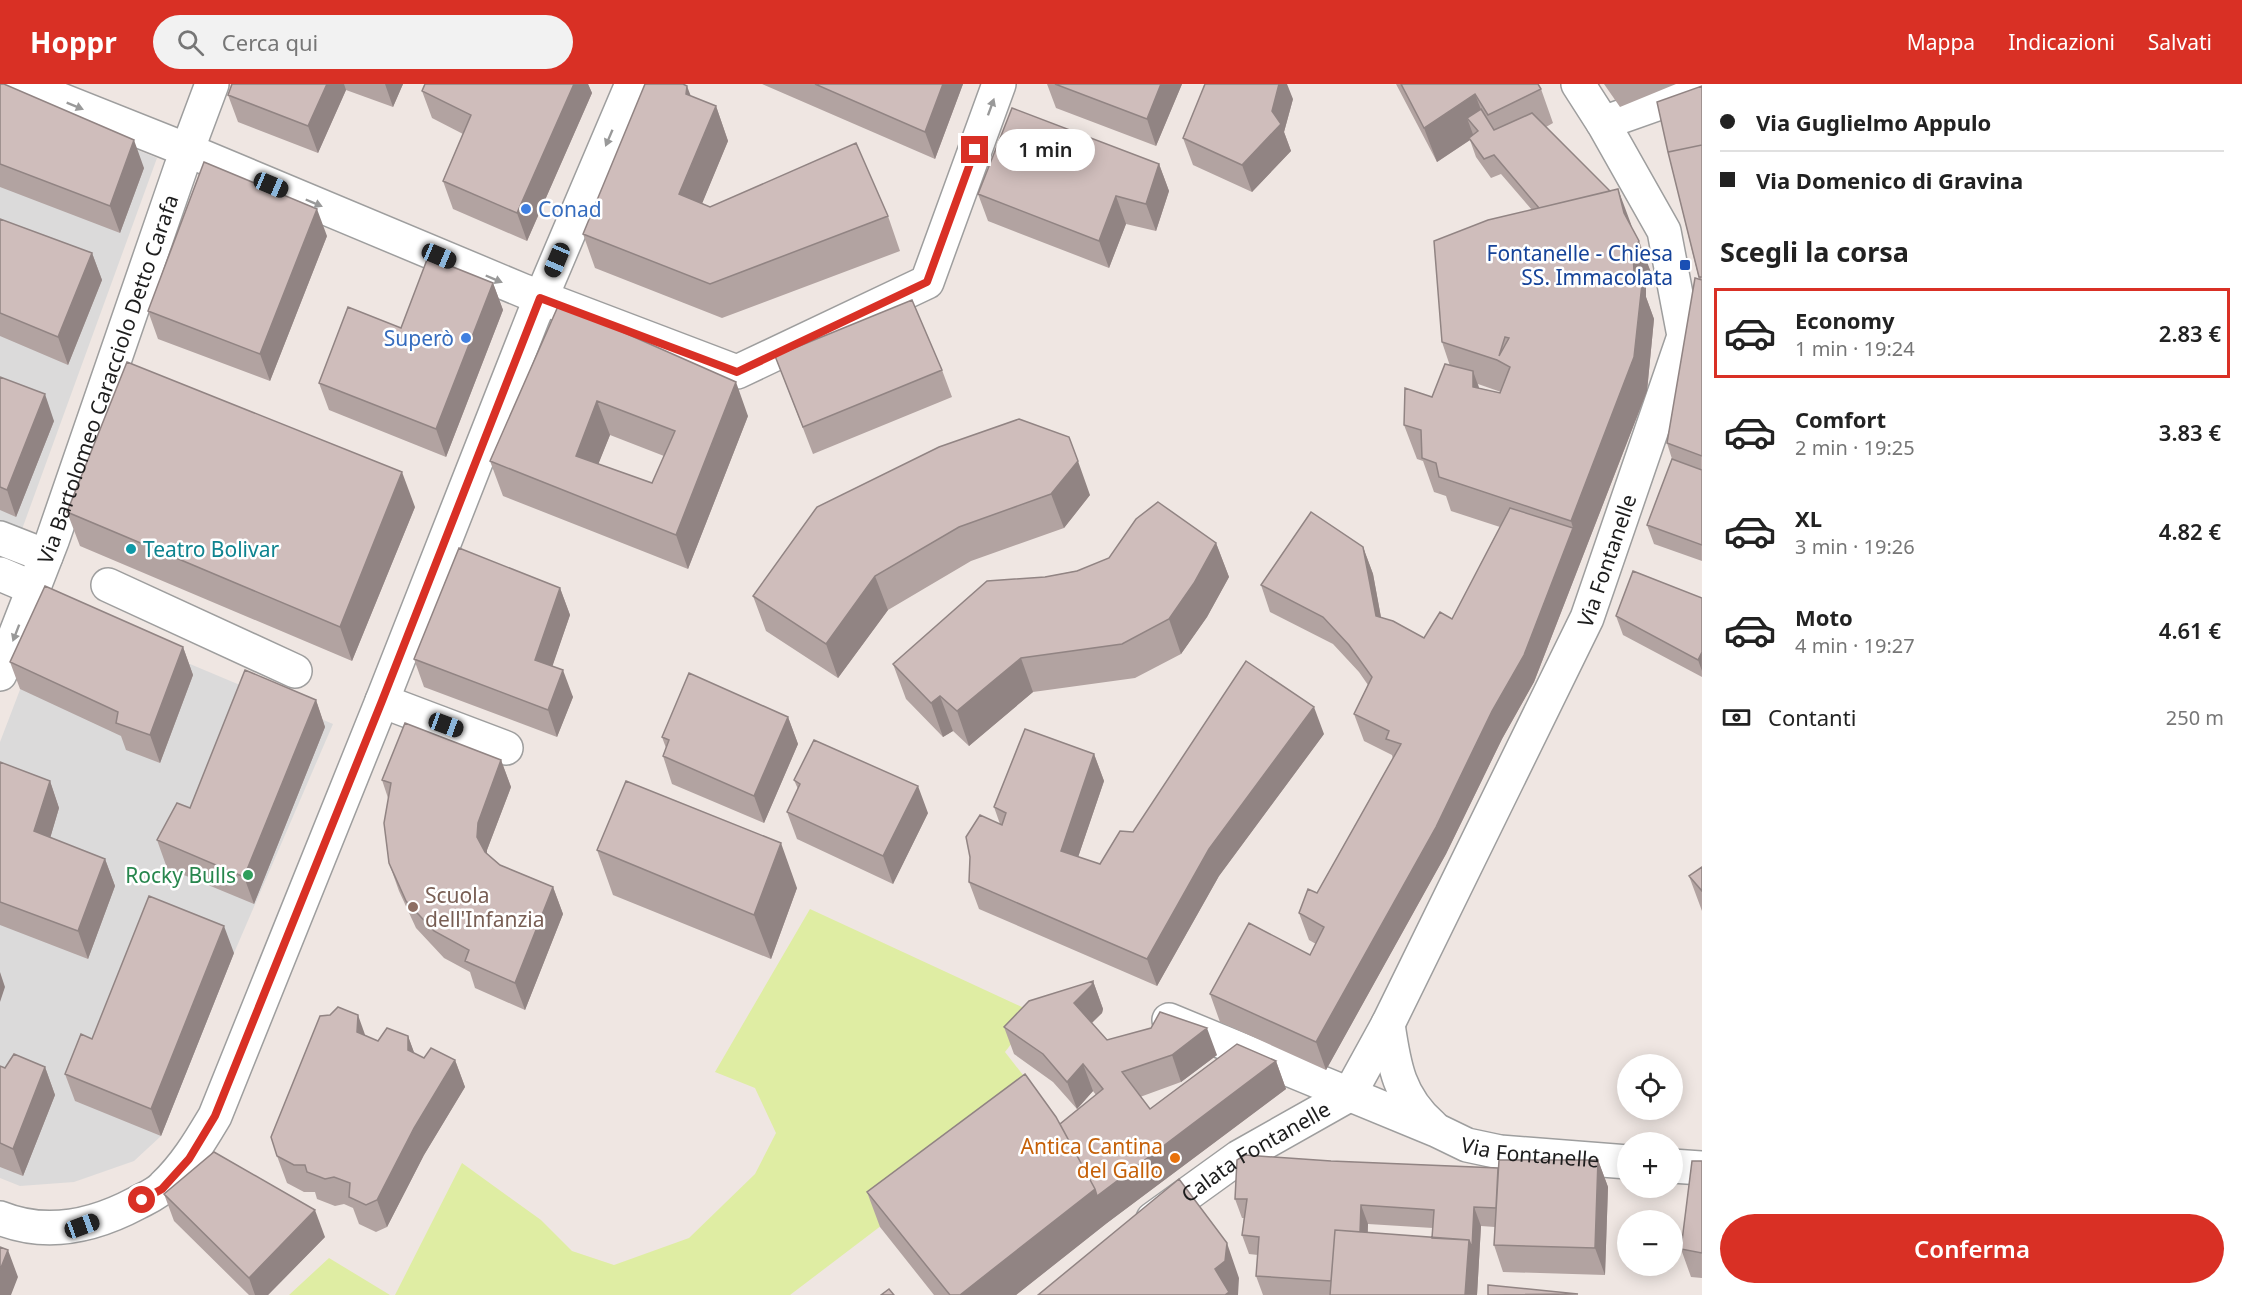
<!DOCTYPE html>
<html lang="it">
<meta charset="utf-8">
<style>
body{margin:0;font-family:"Noto Sans",sans-serif;background:#f2f2f2;color:#222;height:100vh;display:flex;flex-direction:column;font-size:22px;white-space:nowrap}
*{box-sizing:border-box;margin:0}
p{font-size:20px;color:#767676}
.icon{flex:none;width:33px;height:33px;fill:none;stroke:currentColor;stroke-width:2;stroke-linecap:round;stroke-linejoin:round}
.map{position:relative;flex:1;overflow:hidden}
.details{display:flex;flex-direction:column;background:#fff;width:540px}
.details>*{flex:none}
.top-card{display:grid;align-content:center;height:132px;padding:0 18px;background:#fff}
.tools{position:absolute;left:1617px;top:970px;display:grid;gap:12px}
.tools a{display:grid;place-items:center;width:66px;height:66px;border-radius:50%;background:#fff;box-shadow:0 3px 15px #0003;font-size:30px}
.end{position:absolute;width:27px;height:27px;margin:-14px;border:8px solid #d93025;background:#fff;box-shadow:0 0 0 3px #fff}
.from{border-radius:50%}
.bubble{position:absolute;height:42px;border-radius:21px;background:#fff;box-shadow:0 3px 15px #0003;font-size:20px;font-weight:600;line-height:42px;text-align:center}
.car{position:absolute;width:18px;height:36px;margin:-18px -9px;border-radius:8px;box-shadow:0 0 4px 2px #0007;background:linear-gradient(#222 24%,#8ab4d8 0 40%,#222 0 76%,#8ab4d8 0 86%,#222 0)}
.top-card b{display:flex;align-items:center;gap:21px;height:57px;font-size:22px}
.top-card b+b{border-top:2px solid #e0e0e0}
.top-card i{width:15px;height:15px;background:#222}
ul{padding:0;list-style:none}
li{display:flex;align-items:center;gap:18px;height:90px;margin:0 12px 9px;padding:0 6px;border:3px solid transparent;border-radius:0px}
li div{flex:1}
li b{display:block;font-size:22px}
li em{font-style:normal;font-weight:600}
li.active{border-color:#d93025}
li>.icon{width:54px;height:54px;stroke-width:1.5}
h2{padding:0 18px;font-size:27px;line-height:72px}
.pay{display:flex;align-items:center;gap:15px;height:66px;padding:0 18px;font-size:22px}
.pay p{margin-inline-start:auto}
.button{display:flex;gap:12px;margin-top:auto;padding:12px 18px}
.button a{flex:1;height:69px;border-radius:36px;background:#d93025;color:#fff;font-size:24px;font-weight:600;line-height:69px;text-align:center}
header{display:flex;align-items:center;gap:36px;box-sizing:border-box;height:84px;padding:0 30px;background:#d93025;color:#fff}
header strong{font-size:28px}
nav{display:flex;gap:33px;margin-inline-start:auto;font-size:21px}
.search{width:420px;height:54px;background:#f2f2f2;display:flex;align-items:center;gap:15px;box-sizing:border-box;padding:0 21px;border-radius:33px;color:#767676;font-size:22px}
main{display:flex;flex:1;min-height:0}
.map>svg:first-child{display:block}
.residential{fill:#dbdada}
.grass{fill:#dfeda3}
.lines{fill:none;stroke-linecap:round;stroke-linejoin:round}
.minor-casing{stroke:#9e9e9e;stroke-width:36}
.minor{stroke:#fff;stroke-width:33}
.wall{fill:#b2a3a1;fill-rule:evenodd}
.shaded-wall{fill:#918483}
.building{fill:#cfbdbb;stroke:#918483;stroke-width:1.5;fill-rule:evenodd}
.oneway{fill:#999}
.route{stroke:#d93025;stroke-width:8}
.shop-dot{fill:#3f7fe0;stroke:#fff;stroke-width:2}
.transit-dot{fill:#1a4fb4;stroke:#fff;stroke-width:2}
.culture-dot{fill:#0f9aa8;stroke:#fff;stroke-width:2}
.leisure-dot{fill:#2e9e5b;stroke:#fff;stroke-width:2}
.education-dot{fill:#8d6e63;stroke:#fff;stroke-width:2}
.food-dot{fill:#e8710a;stroke:#fff;stroke-width:2}
.labels{text-anchor:middle;dominant-baseline:central;stroke-width:5;stroke-linejoin:round;paint-order:stroke}
.shop-label{font-size:21px;fill:#366cbe;stroke:#fff;text-anchor:start}
.transit-label{font-size:21px;fill:#164399;stroke:#fff;text-anchor:end}
.street-label{font-size:21px;fill:#1d1d1d;stroke:#fff}
.culture-label{font-size:21px;fill:#0d838f;stroke:#fff;text-anchor:start}
.leisure-label{font-size:21px;fill:#27864d;stroke:#fff;text-anchor:end}
.education-label{font-size:21px;fill:#785e54;stroke:#fff;text-anchor:start}
.food-label{font-size:21px;fill:#c56008;stroke:#fff;text-anchor:end}
</style>
<header>
<strong>Hoppr</strong>
<div class="search"><svg class="icon" aria-label="search" viewBox="0 0 24 24"><circle cx="10" cy="10" r="6"/><path d="M15 15l6 6"/></svg>Cerca qui</div>
<nav><a>Mappa</a><a>Indicazioni</a><a>Salvati</a></nav>
</header>
<main>
<div class="map">
<svg width="1702" height="1211" viewBox="0 0 1702 1211">
<rect width="100%" height="100%" fill="#efe6e2"/>
<path class="residential" d="M0,10L157,74L21,448L0,440Z
M52,522L333,640L234,869L161,1052L134,1077L74,1098L20,1102L0,1094V658Z"/>
<path class="grass" d="M810,825L1035,929L1005,968L1044,1018L790,1211H395L462,1079L541,1136L572,1167L614,1181L689,1154L755,1090L776,1049L755,1004L715,988Z
M329,1174L390,1211H289Z"/>
<g class="lines">
<defs>
<g id="minor">
<path d="M21,0L187,66L524,207L737,288L927,198L999,0"/>
<path d="M1603,39L1702,4"/>
<path d="M0,454L46,472"/>
<path d="M0,490L33,504"/>
<path d="M108,501L295,587"/>
<path id="s1" d="M0,590L52,457L181,83L212,0"/>
<path d="M382,617L506,664"/>
<path id="s2" d="M1169,936L1436,1046L1467,1061L1500,1068L1628,1078"/>
<path d="M1388,940C1394,982 1399,1013 1432,1042"/>
<path id="s3" d="M1349,1011L1388,940L1587,534L1684,252L1664,147L1603,39L1578,0"/>
<path d="M1672,1082L1702,1084"/>
<path d="M0,1134C47,1153 94,1142 137,1119C146,1114 157,1110 164,1102C186,1081 200,1057 215,1032L382,617L533,233L632,0"/>
<path id="s4" d="M1153,1135L1239,1073L1349,1011"/>
</g>
</defs>
<use href="#minor" class="minor-casing"/>
<use href="#minor" class="minor"/>
</g>
<path class="wall" d="M0,0L144,84L120,149L0,103Z
M232,0H403L393,23L346,6L318,69L238,38L228,11Z
M425,0H588L592,9L527,157L453,125L443,97L463,50L432,34L422,7Z
M762,0H963L935,75Z
M1047,0H1182L1156,62L1056,24Z
M1396,0H1538L1541,5L1553,39L1546,43L1631,142L1652,191L1646,201V213L1654,235L1647,307L1534,598L1502,655L1446,770L1326,986L1220,938L1210,910L1310,871L1316,860L1309,856L1299,829L1317,809L1393,675L1392,671L1364,657L1354,630L1368,601L1359,588L1333,560L1270,528L1261,501L1363,463L1373,490L1381,534L1424,554L1452,535L1500,443L1451,427L1446,412L1434,408L1423,377L1417,375L1404,341L1432,313L1450,282L1442,258L1532,126L1501,90L1491,94L1476,73L1470,56L1437,78ZM1478,300L1501,308L1500,309L1479,304Z
M1604,0H1676L1620,23Z
M1702,2V477L1654,460L1647,441L1672,375L1667,359L1699,195L1668,68Z
M691,13L716,22L728,57L702,119L710,123L888,132L900,167L722,234L595,184L583,150Z
M1293,15L1284,48L1291,67L1252,108L1193,81L1183,54Z
M1159,80L1169,107L1156,147L1126,140L1109,184L988,137L978,110Z
M0,135L92,169L102,196L68,281L0,252Z
M327,152L270,297L158,255L148,227Z
M493,199L503,226L446,373L329,326L319,299L401,244Z
M559,220L748,332L688,485L503,412L490,377ZM610,351L664,372L652,399L598,380Z
M775,272L942,286L952,313L813,370Z
M0,293L54,337L16,433L0,426Z
M939,363L1090,411L1064,444L971,477L888,526L838,594L766,547L753,512Z
M415,423L352,577L80,462L67,428Z
M1216,459L1229,493L1207,533L1181,570L1135,594L1033,608L969,662L953,647L943,653L906,615L893,580L1045,493Z
M560,504L570,531L552,582L573,613L557,653L424,603L414,575Z
M1702,514V593L1623,551L1616,532Z
M183,563L193,591L160,679L126,666L121,652L20,605L10,578Z
M316,616L325,643L254,820L167,784L157,756L190,724Z
M788,633L798,660L764,739L672,700L663,672L666,664L662,653Z
M1324,650L1219,792L1157,902L979,825L969,798L1000,740L994,723L1094,670L1104,697L1078,773L1100,780L1133,748Z
M501,676L511,703L487,766V770L500,781L553,803L563,830L525,926L475,904L470,888L444,874L416,844L399,807L389,779L388,714L382,696Z
M0,678L50,697L59,724L50,754L105,775L115,802L88,875L0,841Z
M794,696L928,729L893,800L797,755L787,728L798,705Z
M597,766L797,804L771,875L613,811Z
M1702,783V827L1689,792Z
M234,869L161,1052L75,1017L65,990L92,955Z
M1093,897L1103,925L1102,929L1092,939L1107,956L1217,971L1181,998L1140,1013L1150,1025L1276,977L1286,1005L1107,1139L1016,1211H934L880,1143L867,1108L1060,1040L1096,1011L1093,1007L1077,1025L1053,998L1014,970L1004,943Z
M330,931L366,952L378,957L408,952L414,969L424,974L455,976L465,1003L424,1071L387,1143L376,1148L359,1140L353,1124L344,1120L335,1122L317,1115L315,1108H304L287,1099L277,1072Z
M0,982L5,984L45,983L55,1011L23,1092L0,1083Z
M1598,1076L1608,1103L1605,1191L1503,1188L1494,1161L1495,1143L1481,1142L1477,1211H1263L1256,1192L1258,1171L1249,1170L1242,1151L1244,1134H1242L1235,1115L1331,1077L1498,1084ZM1368,1140L1433,1144L1432,1154L1368,1149Z
M1702,1077V1194L1691,1193L1681,1165Z
M164,1110L325,1153L268,1211H249L174,1137Z"/>
<path class="shaded-wall" d="M327,0H344L346,6L318,69L308,42Z
M385,0H403L393,23Z
M574,0H588L592,9L527,157L517,129Z
M943,0H963L935,75L925,48Z
M1161,0H1182L1156,62L1147,35Z
M1279,0H1287L1293,15L1284,48L1291,67L1252,108L1242,81Z
M687,2L700,36L686,10Z
M1475,10L1488,44L1478,47L1467,34L1474,53L1469,54L1470,56L1437,78L1424,44Z
M716,22L728,57L692,144L679,110Z
M134,56L144,84L120,149L110,122Z
M1159,80L1169,107L1156,147L1146,120Z
M1618,105L1631,140L1636,162L1639,157L1652,191L1646,201V213L1654,235L1647,307L1534,598L1502,655L1446,770L1326,986L1316,958L1492,627L1573,444L1571,437L1634,188L1624,129Z
M1116,112L1126,140L1109,184L1099,157Z
M317,125L327,152L270,297L260,270Z
M92,169L102,196L68,281L58,253Z
M493,199L503,226L446,373L436,345Z
M1473,287L1485,321L1473,303Z
M736,298L748,332L688,485L676,451Z
M45,310L54,337L16,433L7,406Z
M597,317L610,351L588,406L576,372Z
M1078,377L1090,411L1064,444L1051,410Z
M402,388L415,423L352,577L340,543Z
M1216,459L1229,493L1207,533L1181,570L1169,535Z
M1363,463L1373,490L1386,560L1376,532Z
M875,492L888,526L838,594L826,560Z
M560,504L570,531L545,604L535,576Z
M183,563L193,591L160,679L150,651Z
M1702,568V587L1698,576Z
M1021,574L1033,608L969,662L957,627Z
M563,586L573,613L557,653L548,626Z
M940,612L953,647L943,653L931,619Z
M316,616L325,643L254,820L244,793Z
M1314,623L1324,650L1219,792L1157,902L1147,875L1209,765Z
M788,633L798,660L764,739L754,712Z
M1094,670L1104,697L1071,794L1061,767Z
M501,676L511,703L487,766V780L477,753L478,739Z
M50,697L59,724L44,775L34,747Z
M918,702L928,729L893,800L883,772Z
M781,759L797,804L771,875L754,831Z
M105,775L115,802L88,875L78,847Z
M553,803L563,830L525,926L515,899Z
M224,842L234,869L161,1052L151,1025Z
M0,888L5,903L0,918Z
M1093,897L1103,925L1102,929L1084,946L1074,919Z
M358,931L368,959L357,948Z
M1207,944L1217,971L1181,998L1172,971Z
M408,952L418,979L408,966Z
M455,976L465,1003L424,1071L387,1143L377,1116L414,1044Z
M1276,977L1286,1005L1107,1139L1097,1112Z
M1083,980L1093,1007L1077,1025L1067,998Z
M45,983L55,1011L23,1092L13,1065Z
M1598,1076L1608,1103L1605,1191L1595,1164Z
M1095,1105L1107,1139L1016,1211H960Z
M1361,1121L1368,1140L1366,1175L1359,1156Z
M1474,1123L1481,1142L1477,1211H1465L1469,1156Z
M315,1126L325,1153L268,1211H255L249,1194Z
M1227,1159L1239,1194L1238,1211H1225L1215,1185Z
M8,1166L18,1193L11,1211H0V1186Z"/>
<path class="building" d="M0,0H4L134,56L110,122L0,80Z
M232,0H327L308,42L228,11Z
M425,0H574L517,129L443,97L471,31L422,7Z
M645,0H683L687,2L686,10L716,22L679,110L710,123L856,59L888,132L710,200L583,150Z
M815,0H943L925,48Z
M1055,0H1161L1147,35Z
M1205,0H1279L1272,27L1281,40L1242,81L1183,54Z
M1401,0H1538L1541,5L1488,31L1475,10L1424,44Z
M1702,2V61L1668,68L1657,18Z
M1012,24L1159,80L1146,120L1116,112L1099,157L978,110Z
M1481,25L1494,46L1532,29L1610,107L1539,124L1494,71L1484,75L1469,54L1478,47L1467,34Z
M1702,61V193H1699L1668,68Z
M204,78L317,125L260,270L148,227Z
M1618,105L1624,129L1639,157L1633,167L1634,188L1642,200L1634,273L1571,437L1439,393L1436,379L1422,374L1421,346L1404,341L1405,304L1432,313L1445,280L1473,287V303L1500,309L1510,283L1497,276L1442,258L1434,157L1488,136ZM1505,253L1509,254L1499,272Z
M0,135L92,169L58,253L0,229Z
M428,173L493,199L436,345L319,299L348,223L401,244Z
M1695,194L1702,196V372L1667,359Z
M912,216L942,286L803,343L775,272Z
M559,220L736,298L676,451L490,377ZM597,317L675,347L652,399L576,372Z
M127,278L402,388L340,543L67,428Z
M0,293L45,310L7,406L0,403Z
M1019,335L1069,353L1078,377L1051,410L959,443L875,492L826,560L753,512L817,423L939,363Z
M1672,375L1702,386V461L1647,441Z
M1158,418L1216,459L1194,499L1169,535L1122,560L1021,574L957,627L940,612L931,619L893,580L987,497L1045,493L1077,487L1109,474L1136,435Z
M1510,424L1573,444L1524,571L1492,627L1436,743L1316,958L1210,910L1249,839L1310,871L1324,843L1299,829L1308,805L1317,809L1401,660L1386,655L1389,647L1354,630L1372,593L1349,561L1323,533L1261,501L1311,428L1363,463L1376,532L1393,537L1424,554L1440,528L1452,535Z
M459,464L560,504L535,576L563,586L548,626L414,575Z
M1633,487L1702,514V568L1698,576L1616,532Z
M45,502L183,563L150,651L116,639L118,628L10,578Z
M1246,577L1314,623L1209,765L1147,875L969,798L970,773L966,753L980,731L1002,741L1006,729L994,723L1025,645L1094,670L1061,767L1100,780L1120,747L1133,748Z
M245,586L316,616L244,793L157,756L177,719L190,724Z
M689,589L788,633L754,712L663,672L669,656L662,653Z
M405,639L501,676L478,739L477,753L485,768L500,781L553,803L515,899L465,877L469,866L434,847L406,817L389,779L384,739L391,699L382,696Z
M814,656L918,702L883,772L787,728L800,700L794,696Z
M0,678L50,697L34,747L105,775L78,847L0,818Z
M626,697L781,759L754,831L597,766Z
M1702,783V807L1689,792Z
M149,812L224,842L151,1025L65,990L81,950L92,955Z
M1093,897L1092,901L1074,919L1107,956L1151,944L1160,928L1207,944L1172,971L1122,988L1150,1025L1237,960L1276,977L1097,1112L1095,1105L1060,1040L1103,1005L1083,980L1067,998L1043,970L1004,943L1029,917Z
M338,923L358,931L357,948L378,957L387,944L408,952V966L424,974L431,964L455,976L414,1044L377,1116L366,1121L349,1113L350,1099L334,1093L325,1095L307,1088L305,1081H294L277,1072L271,1053L320,932L330,931Z
M14,970L45,983L13,1065L0,1059V982L5,984Z
M1025,990L1056,1033L1095,1105L960,1211H950L867,1108Z
M214,1068L315,1126L249,1194L164,1110Z
M1245,1071L1331,1077L1498,1084L1496,1124L1474,1123L1472,1164L1469,1156L1432,1154L1434,1126L1361,1121L1360,1148L1335,1146L1331,1197L1256,1192L1259,1153L1242,1151L1247,1115H1235L1237,1076Z
M1499,1076H1598L1595,1164L1494,1161Z
M1692,1077H1702V1169L1681,1165Z
M1179,1095L1227,1159L1225,1177L1215,1185L1229,1208L1225,1211H1038Z
M1335,1146L1469,1156L1465,1211H1330Z
M0,1163L8,1166L0,1186Z
M1488,1201L1578,1210L1488,1211Z
M889,1205L894,1211H881Z"/>
<defs><path id="oneway-solid" d="M-6-.8H1V-3.2L6.5 0L1 3.2V.8H-6Z" transform="scale(1.5)"/></defs>
<g class="oneway">
<use href="#oneway-solid" transform="translate(75 22) rotate(22)"/>
<use href="#oneway-solid" transform="translate(991 23) rotate(-70)"/>
<use href="#oneway-solid" transform="translate(609 54) rotate(113)"/>
<use href="#oneway-solid" transform="translate(314 119) rotate(23)"/>
<use href="#oneway-solid" transform="translate(494 195) rotate(23)"/>
<use href="#oneway-solid" transform="translate(16 549) rotate(111)"/>
</g>
<g class="lines">
<path class="route" d="M142,1116L162,1105L189,1075L215,1032L382,617L540,214L737,288L927,198L975,66"/>
</g>
<g class="shop-dot">
<circle cx="526" cy="125" r="6"/>
<circle cx="466" cy="254" r="6"/>
</g>
<rect class="transit-dot" x="1679" y="175" width="12" height="12" rx="3"/>
<circle class="culture-dot" cx="131" cy="465" r="6"/>
<circle class="leisure-dot" cx="248" cy="791" r="6"/>
<circle class="education-dot" cx="413" cy="823" r="6"/>
<circle class="food-dot" cx="1175" cy="1074" r="6"/>
<g class="labels">
<g class="shop-label">
<text x="538" y="125">Conad</text>
<text x="454" y="254" text-anchor="end">Superò</text>
</g>
<g class="transit-label">
<text x="1673" y="169">Fontanelle - Chiesa<tspan x="1673" dy="24">SS. Immacolata</tspan></text>
</g>
<g class="street-label">
<text stroke="none"><textPath href="#s1" startOffset="314">Via Bartolomeo Caracciolo Detto Carafa</textPath></text>
<text stroke="none"><textPath href="#s3" startOffset="594">Via Fontanelle</textPath></text>
<text stroke="none"><textPath href="#s2" startOffset="387">Via Fontanelle</textPath></text>
<text stroke="none"><textPath href="#s4" startOffset="123">Calata Fontanelle</textPath></text>
</g>
<g class="culture-label">
<text x="143" y="465">Teatro Bolivar</text>
</g>
<g class="leisure-label">
<text x="236" y="791">Rocky Bulls</text>
</g>
<g class="education-label">
<text x="425" y="811">Scuola<tspan x="425" dy="24">dell'Infanzia</tspan></text>
</g>
<g class="food-label">
<text x="1163" y="1062">Antica Cantina<tspan x="1163" dy="24">del Gallo</tspan></text>
</g>
</g>
</svg>
<div class="tools">
<a><svg class="icon" aria-label="locate" viewBox="0 0 24 24"><circle cx="12" cy="12" r="6"/><path d="M12 2v4M12 18v4M2 12h4M18 12h4"/></svg></a>
<a>+</a>
<a>−</a>
</div>
<i class="end from" style="left:142px;top:1116px"></i>
<i class="end" style="left:975px;top:66px"></i>
<div class="bubble" style="left:996px;top:45px;width:99px">1 min</div>
<i class="car" style="left:271px;top:101px;rotate:113deg"></i>
<i class="car" style="left:439px;top:172px;rotate:113deg"></i>
<i class="car" style="left:557px;top:176px;rotate:203deg"></i>
<i class="car" style="left:446px;top:641px;rotate:110deg"></i>
<i class="car" style="left:82px;top:1142px;rotate:70deg"></i>
</div>
<section class="details">
<div class="top-card">
<b><i class="from"></i>Via Guglielmo Appulo</b>
<b><i></i>Via Domenico di Gravina</b>
</div>
<h2>Scegli la corsa</h2>
<ul>
<li class="active"><svg class="icon" aria-label="car" viewBox="0 0 24 24"><path d="M5 17H2v-5l4-1 3-4h7l3 4 3 1v5h-3M9 17h6M6 11h13"/><circle cx="7" cy="17" r="2"/><circle cx="17" cy="17" r="2"/></svg><div><b>Economy</b><p>1 min · 19:24</p></div><em>2.83 €</em></li>
<li><svg class="icon" aria-label="car" viewBox="0 0 24 24"><path d="M5 17H2v-5l4-1 3-4h7l3 4 3 1v5h-3M9 17h6M6 11h13"/><circle cx="7" cy="17" r="2"/><circle cx="17" cy="17" r="2"/></svg><div><b>Comfort</b><p>2 min · 19:25</p></div><em>3.83 €</em></li>
<li><svg class="icon" aria-label="car" viewBox="0 0 24 24"><path d="M5 17H2v-5l4-1 3-4h7l3 4 3 1v5h-3M9 17h6M6 11h13"/><circle cx="7" cy="17" r="2"/><circle cx="17" cy="17" r="2"/></svg><div><b>XL</b><p>3 min · 19:26</p></div><em>4.82 €</em></li>
<li><svg class="icon" aria-label="car" viewBox="0 0 24 24"><path d="M5 17H2v-5l4-1 3-4h7l3 4 3 1v5h-3M9 17h6M6 11h13"/><circle cx="7" cy="17" r="2"/><circle cx="17" cy="17" r="2"/></svg><div><b>Moto</b><p>4 min · 19:27</p></div><em>4.61 €</em></li>
</ul>
<div class="pay"><svg class="icon" aria-label="cash" viewBox="0 0 24 24"><path d="M3 7h18v10H3z"/><circle cx="12" cy="12" r="2"/></svg>Contanti<p>250 m</p></div>
<div class="button"><a>Conferma</a></div>
</section>
</main>
